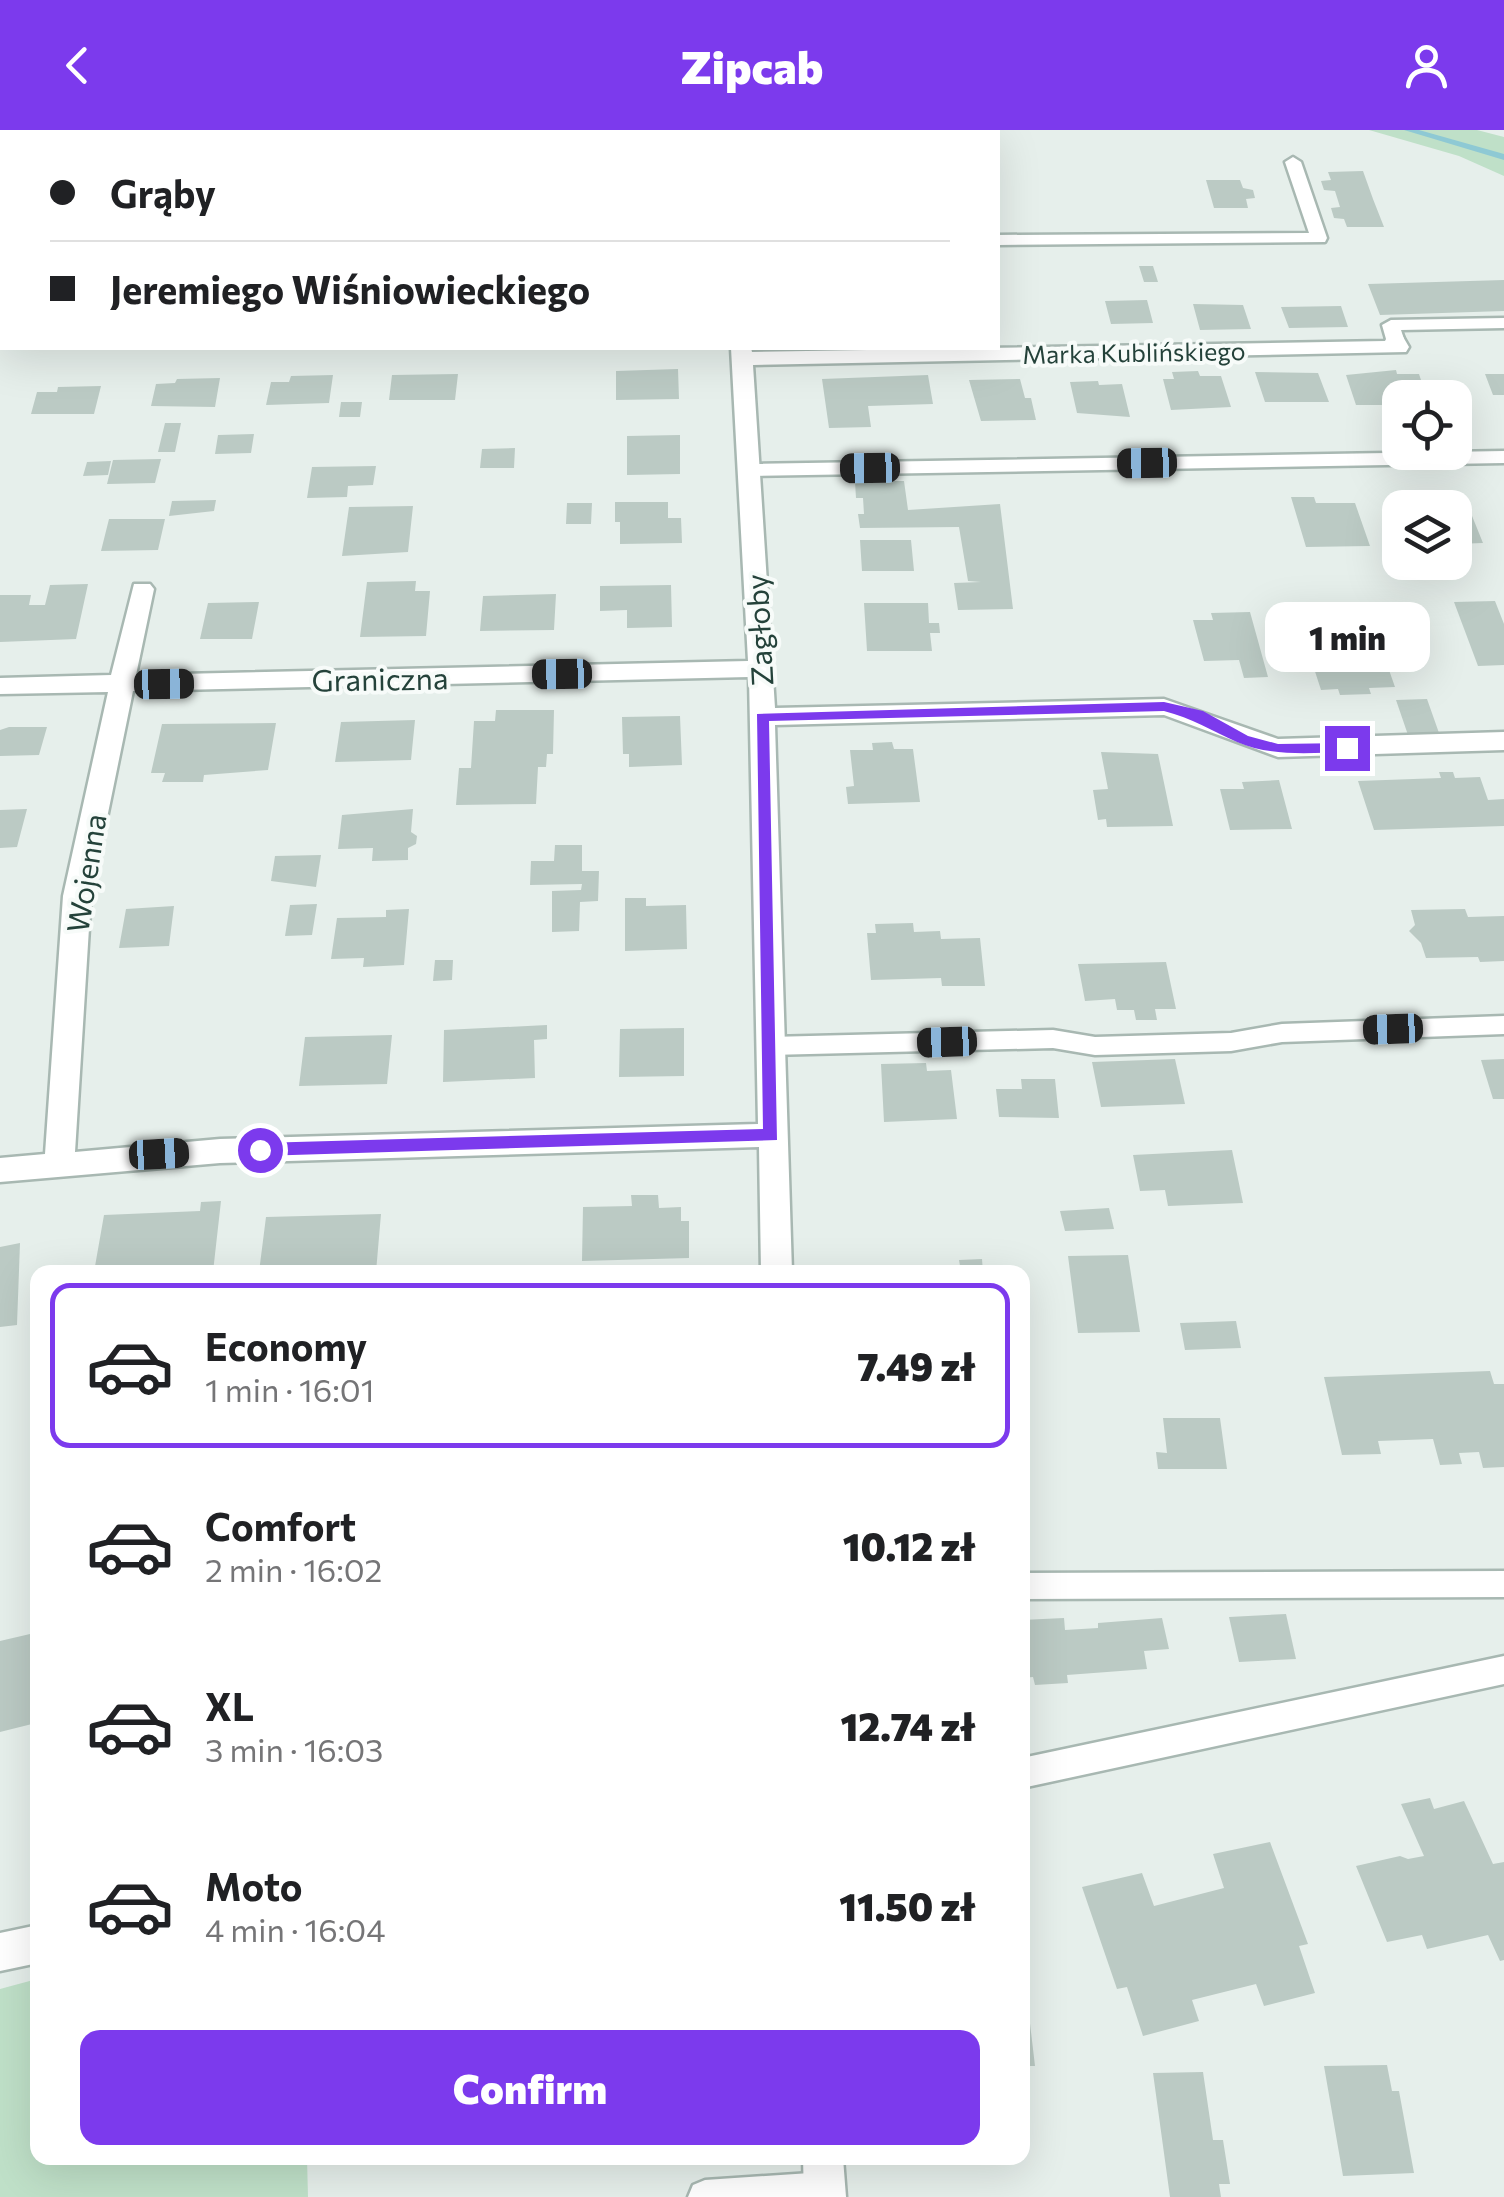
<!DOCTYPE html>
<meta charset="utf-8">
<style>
body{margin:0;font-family:Commissioner,sans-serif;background:#f2f2f2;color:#202124;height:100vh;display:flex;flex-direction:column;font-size:38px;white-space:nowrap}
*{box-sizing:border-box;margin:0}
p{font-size:32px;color:#757577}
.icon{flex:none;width:55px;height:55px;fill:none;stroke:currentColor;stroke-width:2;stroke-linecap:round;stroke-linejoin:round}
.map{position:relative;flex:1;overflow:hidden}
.sheet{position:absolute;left:30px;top:1135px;width:1000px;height:900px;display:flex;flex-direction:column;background:#fff;border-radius:20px;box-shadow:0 10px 40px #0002}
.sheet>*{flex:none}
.top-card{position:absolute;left:0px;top:0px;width:1000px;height:220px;box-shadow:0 10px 40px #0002;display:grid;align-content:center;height:220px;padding:0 50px;background:#fff}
.fabs{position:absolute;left:1382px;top:250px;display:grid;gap:20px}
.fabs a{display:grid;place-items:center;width:90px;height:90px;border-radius:20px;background:#fff;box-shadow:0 10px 40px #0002;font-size:50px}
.end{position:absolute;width:45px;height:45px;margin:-22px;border:12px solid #7c3aed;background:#fff;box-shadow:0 0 0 5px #fff}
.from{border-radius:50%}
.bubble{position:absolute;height:70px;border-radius:20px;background:#fff;box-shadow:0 10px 40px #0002;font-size:32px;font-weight:800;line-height:70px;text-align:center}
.car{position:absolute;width:30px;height:60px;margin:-30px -15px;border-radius:12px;box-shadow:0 0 8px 2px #0007;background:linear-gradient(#222 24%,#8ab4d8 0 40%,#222 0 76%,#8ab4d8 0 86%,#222 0)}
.top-card b{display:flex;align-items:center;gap:35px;height:95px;font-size:38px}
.top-card b+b{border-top:2px solid #e0e0e0}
.top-card i{width:25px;height:25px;background:#202124}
ul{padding:18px 0 0;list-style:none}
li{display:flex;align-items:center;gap:30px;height:165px;margin:0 20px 15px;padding:0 30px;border:5px solid transparent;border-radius:20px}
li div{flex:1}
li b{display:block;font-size:38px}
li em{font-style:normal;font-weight:800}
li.active{border-color:#7c3aed}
li>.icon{width:90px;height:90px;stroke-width:1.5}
.primary-button{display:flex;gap:20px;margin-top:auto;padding:20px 50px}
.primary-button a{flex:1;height:115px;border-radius:20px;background:#7c3aed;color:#fff;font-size:40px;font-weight:800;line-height:115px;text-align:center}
header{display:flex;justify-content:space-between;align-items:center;height:130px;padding:0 50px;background:#7c3aed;color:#fff;font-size:45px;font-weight:800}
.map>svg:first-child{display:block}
.green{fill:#bfe0c8}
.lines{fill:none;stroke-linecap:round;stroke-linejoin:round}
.stream{fill:#8ec9d4;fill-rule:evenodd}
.building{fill:#bbcac4}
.lane-casing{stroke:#a8b8b2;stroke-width:5}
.street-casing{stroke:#a8b8b2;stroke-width:5}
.lane{fill:#fff;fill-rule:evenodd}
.street{fill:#fff;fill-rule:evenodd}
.route{fill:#7c3aed}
.labels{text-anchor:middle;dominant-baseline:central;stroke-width:8;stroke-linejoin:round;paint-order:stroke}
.far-street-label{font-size:25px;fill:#24423a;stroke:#f7fbf9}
.street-label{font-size:30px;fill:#24423a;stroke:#f7fbf9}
</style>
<header><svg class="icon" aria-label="back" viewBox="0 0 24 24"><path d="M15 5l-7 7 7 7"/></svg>Zipcab<svg class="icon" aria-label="person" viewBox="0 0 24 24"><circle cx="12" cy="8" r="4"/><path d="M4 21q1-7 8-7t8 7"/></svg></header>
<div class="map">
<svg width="1504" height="2067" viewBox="0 0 1504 2067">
<rect width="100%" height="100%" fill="#e6efeb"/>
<path class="green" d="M1369,0H1477L1504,7V46L1459,26Z
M37,1849L38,2028H307L308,2067H0V1859Z"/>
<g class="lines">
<path class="stream" d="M1404,0H1419L1504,24V30Z"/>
</g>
<path class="building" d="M1363,41L1373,69L1384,97H1347L1344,89L1334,88L1331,78L1340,77L1335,61L1324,60L1321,51L1331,50L1328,42Z
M1206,50H1240L1243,58L1253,60L1255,68L1246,69L1248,78H1214Z
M1139,136H1153L1158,152H1144Z
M1504,150V181L1380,185L1368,154Z
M1147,170L1153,193L1111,194L1105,171Z
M1193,174L1243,175L1251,199L1200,200Z
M1341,176L1348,197L1289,198L1281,177Z
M678,239L679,269L616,270V241Z
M1396,240L1397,244H1419L1427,268H1400V275H1356L1346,245Z
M1198,241L1200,246H1221L1231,277L1171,280L1163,249H1174L1172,242Z
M1255,242L1318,243L1329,272H1265Z
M458,244L455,270H389L392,245Z
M1485,244H1504V265H1493Z
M333,245L329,273L266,275L271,252H289L291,246Z
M928,245L933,274L868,276L871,297L829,298L822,249Z
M220,248L215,277L151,276L156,254L175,253L177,249Z
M1020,249L1025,268H1031L1036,290L981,291L969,250Z
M1098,251L1099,255L1122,254L1130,287L1077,283L1070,252Z
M101,256L94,284H31L37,262H57L58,257Z
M341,272H362L360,287H339Z
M165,293H181L175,322H158Z
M254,304L251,323L215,324L218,305Z
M680,305V344L627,345V306Z
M515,318L514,338H480L482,319Z
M161,329L155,353L107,354L113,330Z
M111,331L108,345L83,346L87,332Z
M376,336L373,355L348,356L347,367L307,368L312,337Z
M874,345H891L892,351H904L908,380L1000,374L1013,479L958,480L954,453L981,452L968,451L959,397L860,398L858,384H864L863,368H856L855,352L874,351Z
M1424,364L1427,371H1466L1483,413L1455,414V378H1406L1401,365Z
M1291,367H1314L1316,373H1355L1370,416L1306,417Z
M216,370L214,381L169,386L172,371Z
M615,372H668V388H681L682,413L620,414V392H615Z
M567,373H592L591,394H566Z
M413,376L408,422L342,426L349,377Z
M109,389H165L158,420L101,421Z
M860,410H911L914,441H862Z
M416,451L415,461H430L426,506L360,507L367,452Z
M88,454L76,509L0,512V465H31L29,475H45L50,455Z
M671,455L672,497L627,498V480L600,481V456Z
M556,464L554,500L480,501L483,466Z
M1495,471L1504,494V535L1478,536L1454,472Z
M259,472L252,509H200L208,473Z
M864,473H928L929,493H939L940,503H930L932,521H867Z
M1250,482L1268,547L1244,548L1239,530L1204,531L1193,490H1213L1211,483Z
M1382,520L1395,557L1369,558L1371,564L1340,565L1338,559L1321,560L1309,523Z
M1427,569L1439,603L1408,605L1396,570Z
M496,580H554L553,624H547L546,637H538L536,674L456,675L459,638H471L474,591H495Z
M680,586L682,635L629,637V624H623L622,587Z
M415,590L411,630L335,632L341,592Z
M276,593L268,640L204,645L203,652H162L165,643H151L162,594Z
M9,597H47L39,625L0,626V600Z
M892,612L894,619H913L920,672L848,674L846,657L854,656L850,620H873L872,613Z
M1101,622L1158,624L1173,696L1107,697L1106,689L1098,690L1093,660L1108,659Z
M1439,642H1453L1455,648L1480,647L1488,670L1504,669V696L1374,700L1358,651L1441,648Z
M1279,650L1292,699L1230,700L1220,659H1244L1242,652Z
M27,679L17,717L0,718V680Z
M413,679L411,702L417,706L416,714L408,718V730L372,731L373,718L338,719L342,685Z
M555,715H582V741H599L598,771L580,772L579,801L552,802V761L581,760L582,754L530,755L531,731H554Z
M321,725L316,757L271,751L275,726Z
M625,768H646V776L686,775L687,819L625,821Z
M317,774L312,805L285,806L290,775Z
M174,776L169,816L119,818L126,779Z
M409,779L404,835L363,837L364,828L331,829L337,788L386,787V780Z
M1465,779L1468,787L1504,786V831L1480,832L1478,827L1426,828L1421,813L1409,801L1415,795L1411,780Z
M913,793L914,802L940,801L941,809L980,808L985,856H942L941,848L871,850L867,803H876L875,794Z
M435,830H453L452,850L433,851Z
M1166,832L1176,879H1155L1157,890H1136L1134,880H1117L1115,869L1085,871L1078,834Z
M547,895V909L534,910L535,948L443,952L444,900Z
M684,898V946L619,947L620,899Z
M392,905L387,954L299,956L305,907Z
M1175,929L1185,974L1101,977L1092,932Z
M1504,929V969H1493L1481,930Z
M926,933L927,941L951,940L957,989L884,992L881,934Z
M1021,949H1055L1059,988L999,987L996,959H1022Z
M1232,1020L1243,1073L1168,1076L1165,1060L1140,1061L1133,1025Z
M631,1065H658L659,1078L681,1077V1091H689V1128L582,1131L583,1077L632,1076Z
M221,1071L213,1142H94L104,1085L200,1081L201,1072Z
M1109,1078L1114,1099L1065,1101L1060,1081Z
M381,1084L376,1142H259L266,1087Z
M20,1113L17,1195L0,1197V1117Z
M1128,1125L1140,1202L1078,1203L1068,1126Z
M982,1129L983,1142H898V1138L960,1136L959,1130Z
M1236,1191L1241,1218L1185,1220L1180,1193Z
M1490,1241L1494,1254H1504V1337L1483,1338L1479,1322L1459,1323L1462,1334L1440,1335L1433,1309L1378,1311L1381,1324L1342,1325L1324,1247Z
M1163,1288H1220L1227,1339H1158L1156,1322L1167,1323Z
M1286,1484L1296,1529L1239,1532L1229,1487Z
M1064,1488L1065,1500L1098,1498V1493L1162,1488L1169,1519L1144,1521L1147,1539L1067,1545L1068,1553L1035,1555L1033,1547L1022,1548V1490Z
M30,1504L36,1593L0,1602V1511Z
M1430,1668L1434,1679L1464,1671L1493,1734L1504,1732V1830L1500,1831L1488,1805L1427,1819L1422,1805L1387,1812L1356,1736L1400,1726L1408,1729L1424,1726L1401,1674Z
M1270,1712L1308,1814L1299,1816L1315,1863L1264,1876L1256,1854L1192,1870L1199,1891L1143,1906L1127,1857L1117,1859L1082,1757L1142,1743L1154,1776L1224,1758L1213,1724Z
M1022,1851H1025L1035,1936H1022Z
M1387,1935L1392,1961H1399L1414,2043L1343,2046L1324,1936Z
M1203,1942L1213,2010H1223L1230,2054H1219L1221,2067H1170L1153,1943Z"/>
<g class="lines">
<defs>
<path id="lane" d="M1293,27L1301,32L1327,108L1325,112L998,115V105L1309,103L1285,32Z
M1504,188V198L1401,200L1404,209L1395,214L1386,209L1382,195L1391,190Z
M1504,321V333L750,346L741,340L750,334Z
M1504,886V904L1282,912L1231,921L1095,925L1053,918L770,925L762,922L758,916L762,910L770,907L1053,900L1095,907L1231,903L1282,894Z
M1504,1441V1467L1022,1469V1443Z
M1504,1526V1554L1022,1658V1628Z
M825,2042L837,2047L842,2059L839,2067H688L693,2055L705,2050Z"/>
<path id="street" d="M725,0H743V2H725Z
M1395,203L1402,205L1409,217L1406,222L753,235L775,578L1164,569L1278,609L1504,602V620L1278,627L1164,585L775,595L792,1142H761L759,1017L220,1033L0,1052V1028L45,1024L63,766L108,562L0,564V548L111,545L134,454H150L154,459L136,545L748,531L731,218H751L752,222L1385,211L1388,205ZM749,547L758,994L220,1009L75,1022L91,766L133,561Z
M38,1795V1833L0,1841V1803Z
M803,2028H843L846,2067H804Z"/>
</defs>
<use href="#lane" class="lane-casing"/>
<use href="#street" class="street-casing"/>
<use href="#lane" class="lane"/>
<use href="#street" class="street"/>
</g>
<path class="route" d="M1164,572L1203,581L1248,606L1278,614L1347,613L1354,618L1347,622C1310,623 1272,627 1237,612C1212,601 1192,588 1164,581L769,591L777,1010L260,1026L251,1020L260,1013L763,999L757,584Z"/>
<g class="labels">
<g class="far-street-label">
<text transform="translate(1134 222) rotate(-1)">Marka Kublińskiego</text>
</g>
<g class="street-label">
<text transform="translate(758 500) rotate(-93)">Zagłoby</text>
<text transform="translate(380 548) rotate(-1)">Graniczna</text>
<text transform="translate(85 743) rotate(-81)">Wojenna</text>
</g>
</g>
</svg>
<div class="fabs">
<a><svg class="icon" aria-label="locate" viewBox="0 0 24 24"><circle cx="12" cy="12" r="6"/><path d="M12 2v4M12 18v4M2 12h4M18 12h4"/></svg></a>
<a><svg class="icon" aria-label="layers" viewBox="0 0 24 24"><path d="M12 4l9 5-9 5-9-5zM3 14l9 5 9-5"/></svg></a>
</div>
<i class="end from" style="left:260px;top:1020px"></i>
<i class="end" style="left:1347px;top:618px"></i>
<div class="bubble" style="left:1265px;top:472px;width:165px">1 min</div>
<i class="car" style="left:1147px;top:333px;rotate:269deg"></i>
<i class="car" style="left:870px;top:338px;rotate:269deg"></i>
<i class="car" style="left:562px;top:544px;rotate:269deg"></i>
<i class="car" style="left:164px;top:554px;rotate:89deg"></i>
<i class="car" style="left:1393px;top:899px;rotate:268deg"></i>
<i class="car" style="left:947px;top:912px;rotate:268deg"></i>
<i class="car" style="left:159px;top:1024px;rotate:87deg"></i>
<div class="top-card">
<b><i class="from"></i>Grąby</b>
<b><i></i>Jeremiego Wiśniowieckiego</b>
</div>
<section class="sheet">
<ul>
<li class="active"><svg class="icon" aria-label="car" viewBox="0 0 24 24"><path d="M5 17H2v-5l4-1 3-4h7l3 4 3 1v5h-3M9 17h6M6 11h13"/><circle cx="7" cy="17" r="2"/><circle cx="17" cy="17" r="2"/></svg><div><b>Economy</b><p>1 min · 16:01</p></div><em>7.49 zł</em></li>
<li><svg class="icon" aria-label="car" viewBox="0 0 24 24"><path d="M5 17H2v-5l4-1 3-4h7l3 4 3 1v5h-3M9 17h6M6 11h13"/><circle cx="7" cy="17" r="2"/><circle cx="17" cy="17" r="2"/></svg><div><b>Comfort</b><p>2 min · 16:02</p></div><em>10.12 zł</em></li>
<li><svg class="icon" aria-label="car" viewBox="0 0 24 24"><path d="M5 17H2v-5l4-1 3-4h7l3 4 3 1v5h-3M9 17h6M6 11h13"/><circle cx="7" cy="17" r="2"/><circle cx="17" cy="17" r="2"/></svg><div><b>XL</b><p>3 min · 16:03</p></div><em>12.74 zł</em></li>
<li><svg class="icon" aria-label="car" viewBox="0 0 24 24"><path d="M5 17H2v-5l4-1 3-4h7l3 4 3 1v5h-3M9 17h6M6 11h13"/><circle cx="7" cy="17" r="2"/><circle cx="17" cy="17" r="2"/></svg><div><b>Moto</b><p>4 min · 16:04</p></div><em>11.50 zł</em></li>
</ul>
<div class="primary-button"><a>Confirm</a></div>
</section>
</div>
